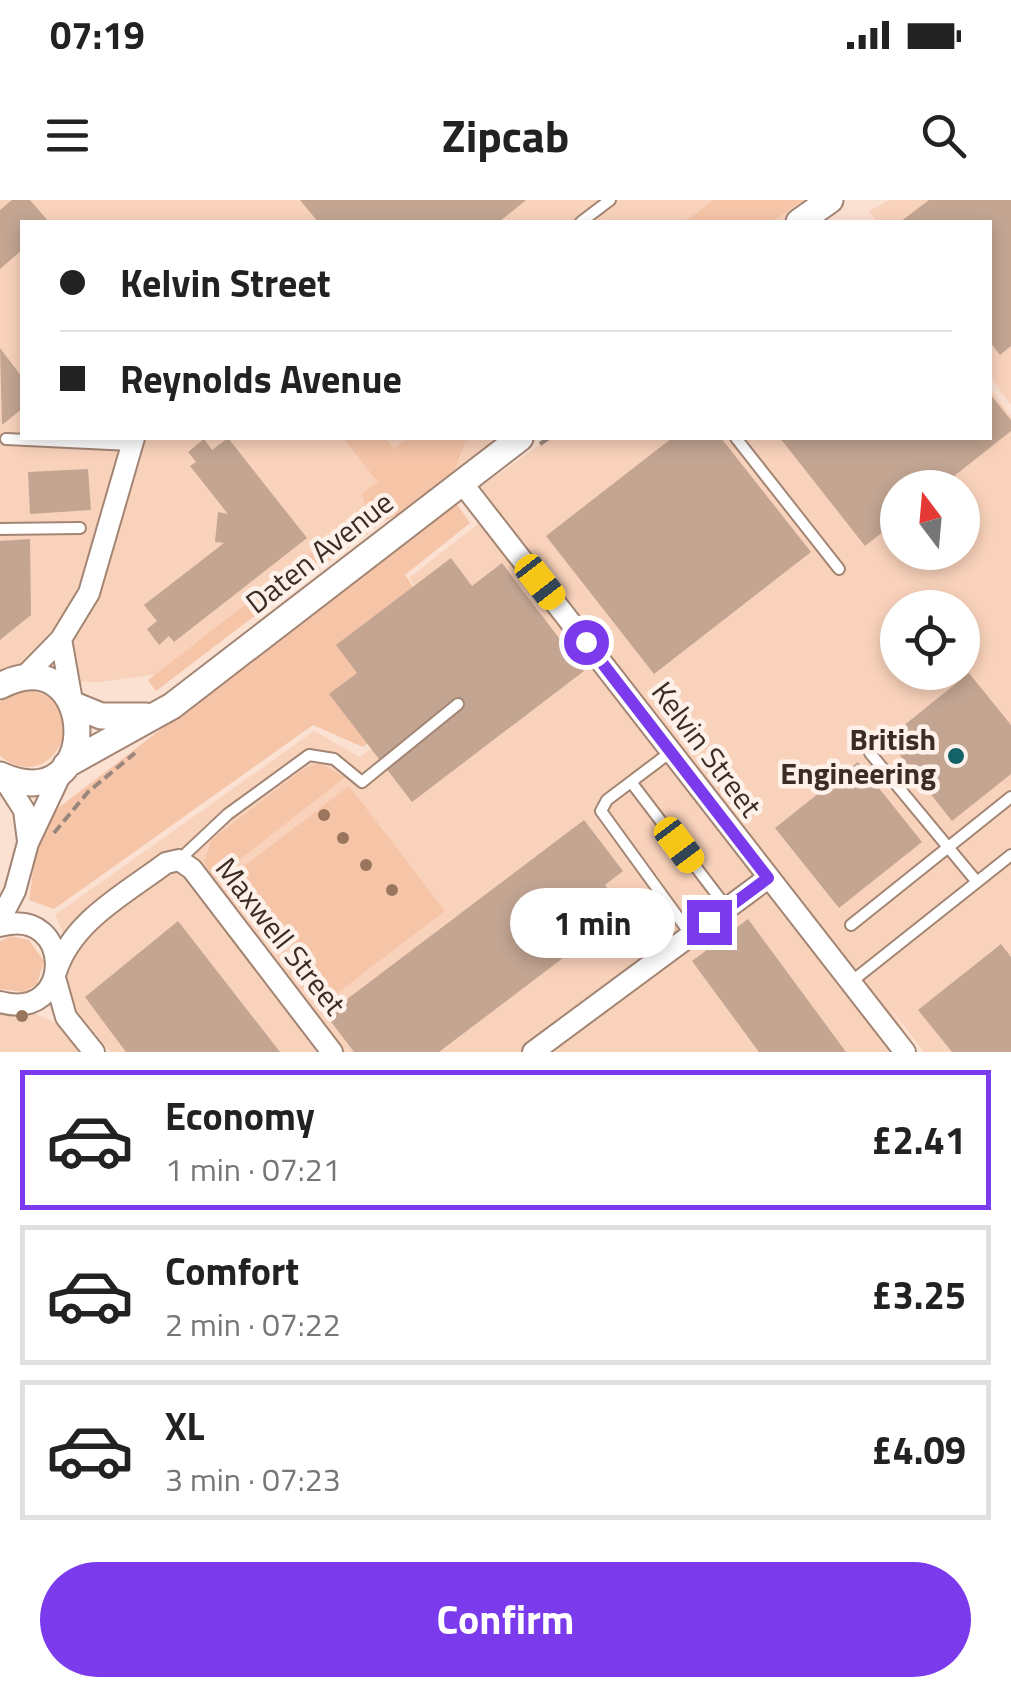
<!DOCTYPE html>
<meta charset="utf-8">
<style>
body{margin:0;font-family:"Titillium Web",sans-serif;background:#f6f6f6;color:#222;height:100vh;display:flex;flex-direction:column;font-size:38px;white-space:nowrap}
*{box-sizing:border-box;margin:0}
p{font-size:32px;color:#767676}
.icon{flex:none;width:55px;height:55px;fill:none;stroke:currentColor;stroke-width:2;stroke-linecap:round;stroke-linejoin:round}
.map{position:relative;height:852px;overflow:hidden}
.side{display:flex;flex-direction:column;background:#fff;flex:1}
.side>*{flex:none}
.top-card{position:absolute;left:20px;top:20px;width:972px;height:220px;border-radius:0px;box-shadow:0 5px 15px #0003;display:grid;align-content:center;height:220px;padding:0 40px;background:#fff}
.needle{width:65px;rotate:344deg}
.controls{position:absolute;left:880px;top:270px;display:grid;gap:20px}
.controls a{display:grid;place-items:center;width:100px;height:100px;border-radius:50%;background:#fff;box-shadow:0 5px 15px #0003;font-size:50px}
.end{position:absolute;width:45px;height:45px;margin:-22px;border:12px solid #7c3aed;background:#fff;box-shadow:0 0 0 5px #fff}
.from{border-radius:50%}
.bubble{position:absolute;height:70px;border-radius:35px;background:#fff;box-shadow:0 5px 15px #0003;font-size:32px;font-weight:700;line-height:70px;text-align:center}
.car{position:absolute;width:30px;height:60px;margin:-30px -15px;border-radius:12px;box-shadow:0 0 8px 2px #0007;background:linear-gradient(#f5c518 24%,#345 0 40%,#f5c518 0 76%,#345 0 86%,#f5c518 0)}
.top-card b{display:flex;align-items:center;gap:35px;height:95px;font-size:38px}
.top-card b+b{border-top:2px solid #e0e0e0}
.top-card i{width:25px;height:25px;background:#222}
ul{padding:18px 0 0;list-style:none}
li{display:flex;align-items:center;gap:30px;height:140px;margin:0 20px 15px;padding:0 20px;border:5px solid #e0e0e0;border-radius:0px}
li div{flex:1}
li b{display:block;font-size:38px}
li em{font-style:normal;font-weight:700}
li.current{border-color:#7c3aed}
li>.icon{width:90px;height:90px;stroke-width:1.5}
.button{display:flex;gap:20px;margin-top:auto;padding:20px 40px}
.button a{flex:1;height:115px;border-radius:60px;background:#7c3aed;color:#fff;font-size:40px;font-weight:700;line-height:115px;text-align:center}
.status{display:flex;justify-content:space-between;align-items:center;height:70px;padding:0 50px;background:#fff;direction:ltr}
.status svg{height:28px;fill:currentColor}
header{display:flex;justify-content:space-between;align-items:center;height:130px;padding:0 40px;background:#fff;font-size:45px;font-weight:700}
.map>svg:first-child{display:block}
.built{fill:#f9d2bb;fill-rule:evenodd}
.green{fill:#f6c5a8}
.building{fill:#c3a592}
.lines{fill:none;stroke-linecap:round;stroke-linejoin:round}
.service-casing{stroke:#a38574;stroke-width:14}
.minor-casing{stroke:#a38574;stroke-width:24}
.tertiary-casing{stroke:#a38574;stroke-width:29}
.path{stroke:#9a877c;stroke-width:4;stroke-dasharray:10 5;stroke-linecap:butt}
.service{stroke:#fff;stroke-width:10}
.minor{stroke:#fff;stroke-width:20}
.tertiary{stroke:#fff;stroke-width:25}
.tree{fill:#9a765e}
.route{stroke:#7c3aed;stroke-width:12}
.poi-dot{fill:#126268;stroke:#fef1e9;stroke-width:4}
.labels{text-anchor:middle;dominant-baseline:central;stroke-width:9;stroke-linejoin:round;paint-order:stroke}
.street-label{font-size:30px;fill:#3a2d26;stroke:#fef1e9}
.poi-label{font-size:30px;font-weight:bold;fill:#3a2d26;stroke:#fef1e9;text-anchor:end}
</style>
<div class="status"><b>07:19</b><svg viewBox="0 0 49 12"><path d="M0 12V9h3v3zM5 12V6h3v6zM10 12V3h3v9zM15 12V0h3v12zM26 1h20v11H26zM47 4h2v5h-2z"/></svg></div>
<header><svg class="icon" aria-label="menu" viewBox="0 0 24 24"><path d="M4 6h16M4 12h16M4 18h16"/></svg>Zipcab<svg class="icon" aria-label="search" viewBox="0 0 24 24"><circle cx="10" cy="10" r="6"/><path d="M15 15l6 6"/></svg></header>
<div class="map">
<svg width="1011" height="852" viewBox="0 0 1011 852">
<rect width="100%" height="100%" fill="#fbe1d2"/>
<path class="built" d="M0,0H810L781,22H22V238H498L235,431L167,473L99,482L0,479Z
M889,0H1011V205L990,176V22H877L869,11Z
M990,189L1011,216V852H924L888,805L915,847L909,852H110L62,793L74,758L55,715L314,531L360,557L474,470L409,378L487,317L471,294L549,238H990ZM898,288H962V352H898ZM898,408H962V472H898Z
M0,789L36,814L66,828L85,852H0Z"/>
<path class="green" d="M714,0H803L772,22H685Z
M343,238H385L394,249L408,238H471L465,241L454,274L408,309L367,330L156,491L148,480L367,310L362,294L378,282Z
M456,303L470,323L405,375L469,468L363,547L313,525L54,709L29,700L40,622Z
M31,490L51,497L67,524C61,559 33,582 0,556V502L11,494Z
M319,563L345,577L215,679L204,662L212,639L305,568Z
M349,586L445,711L331,798L235,673Z
M11,736L29,740L44,761L37,784L24,792L0,789V741Z"/>
<path class="building" d="M12,0H30L49,22H22V50L0,69V10Z
M300,0H526L499,22H318Z
M929,0H1011V146L1000,155L990,142V22H900Z
M0,148L22,177V209L2,225Z
M990,194L1011,220V231L939,288H898V320L865,346L780,238H990Z
M228,238L307,338L174,442L169,436L159,445L147,429L157,421L144,405L224,343L215,342L218,312L228,314L190,266L196,262L188,252L204,239L212,250Z
M672,238H721L811,352L654,474L546,336Z
M88,269L91,310L30,314L28,272Z
M30,339L31,415L0,440V341Z
M451,358L472,386L502,363L584,471L412,602L329,494L357,473L336,445Z
M969,473L1011,525V574L952,621L887,539Z
M858,562L922,642L839,708L775,628Z
M584,620L623,671L605,685L625,711L439,852H354L326,815Z
M748,719L846,852H759L692,761Z
M178,721L280,852H126L85,797Z
M1001,744L1011,757V852H952L918,810Z"/>
<g class="lines">
<defs>
<path id="service" d="M581,22L610,0
M736,238L839,369
M6,239L131,245
M0,329L80,328
M672,551L607,600L601,611L691,735
M870,553L977,682
M631,582L727,708
M179,660L228,614L309,555L334,559L362,582L458,504
M851,725L1011,597
M851,782L1011,655"/>
<path id="minor" d="M462,283L905,852
M61,439L72,501
M23,478L61,439L89,393L134,238
M2,576L24,610L28,641
M0,720L15,691L28,643L64,567
M0,726C74,705 75,823 0,802
M56,772C72,721 125,694 166,663L179,660L192,669L332,852
M55,778L66,817L94,852
M533,852L768,678"/>
<path id="tertiary" d="M799,22L830,0
M0,486C98,434 107,623 0,575
M74,505L101,516H146
M66,565L172,506L520,238"/>
</defs>
<use href="#service" class="service-casing"/>
<use href="#minor" class="minor-casing"/>
<use href="#tertiary" class="tertiary-casing"/>
<path class="path" d="M540,244L549,238
M54,633L88,592L135,553"/>
<use href="#service" class="service"/>
<use href="#minor" class="minor"/>
<use href="#tertiary" class="tertiary"/>
</g>
<g class="tree">
<circle cx="324" cy="615" r="6"/>
<circle cx="343" cy="638" r="6"/>
<circle cx="366" cy="665" r="6"/>
<circle cx="392" cy="690" r="6"/>
<circle cx="22" cy="816" r="6"/>
</g>
<g class="lines">
<path class="route" d="M586,442L768,678L709,722"/>
</g>
<circle class="poi-dot" cx="956" cy="556" r="10"/>
<g class="labels">
<g class="street-label">
<text transform="translate(319 352) rotate(-38)">Daten Avenue</text>
<text transform="translate(707 549) rotate(53)">Kelvin Street</text>
<text transform="translate(281 736) rotate(52)">Maxwell Street</text>
</g>
<g class="poi-label">
<text x="936" y="539">British<tspan x="936" dy="34">Engineering</tspan></text>
</g>
</g>
</svg>
<div class="controls">
<a><svg class="needle" viewBox="-14 -14 28 28"><path d="M0-13l5 13h-10z" fill="#e53935"/><path d="M0 13l5-13h-10z" fill="#767676"/></svg></a>
<a><svg class="icon" aria-label="locate" viewBox="0 0 24 24"><circle cx="12" cy="12" r="6"/><path d="M12 2v4M12 18v4M2 12h4M18 12h4"/></svg></a>
</div>
<i class="end from" style="left:586px;top:442px"></i>
<i class="end" style="left:709px;top:722px"></i>
<div class="bubble" style="left:510px;top:688px;width:165px">1 min</div>
<i class="car" style="left:540px;top:382px;rotate:142deg"></i>
<i class="car" style="left:679px;top:645px;rotate:143deg"></i>
<div class="top-card">
<b><i class="from"></i>Kelvin Street</b>
<b><i></i>Reynolds Avenue</b>
</div>
</div>
<section class="side">
<ul>
<li class="current"><svg class="icon" aria-label="car" viewBox="0 0 24 24"><path d="M5 17H2v-5l4-1 3-4h7l3 4 3 1v5h-3M9 17h6M6 11h13"/><circle cx="7" cy="17" r="2"/><circle cx="17" cy="17" r="2"/></svg><div><b>Economy</b><p>1 min · 07:21</p></div><em>£2.41</em></li>
<li><svg class="icon" aria-label="car" viewBox="0 0 24 24"><path d="M5 17H2v-5l4-1 3-4h7l3 4 3 1v5h-3M9 17h6M6 11h13"/><circle cx="7" cy="17" r="2"/><circle cx="17" cy="17" r="2"/></svg><div><b>Comfort</b><p>2 min · 07:22</p></div><em>£3.25</em></li>
<li><svg class="icon" aria-label="car" viewBox="0 0 24 24"><path d="M5 17H2v-5l4-1 3-4h7l3 4 3 1v5h-3M9 17h6M6 11h13"/><circle cx="7" cy="17" r="2"/><circle cx="17" cy="17" r="2"/></svg><div><b>XL</b><p>3 min · 07:23</p></div><em>£4.09</em></li>
</ul>
<div class="button"><a>Confirm</a></div>
</section>
